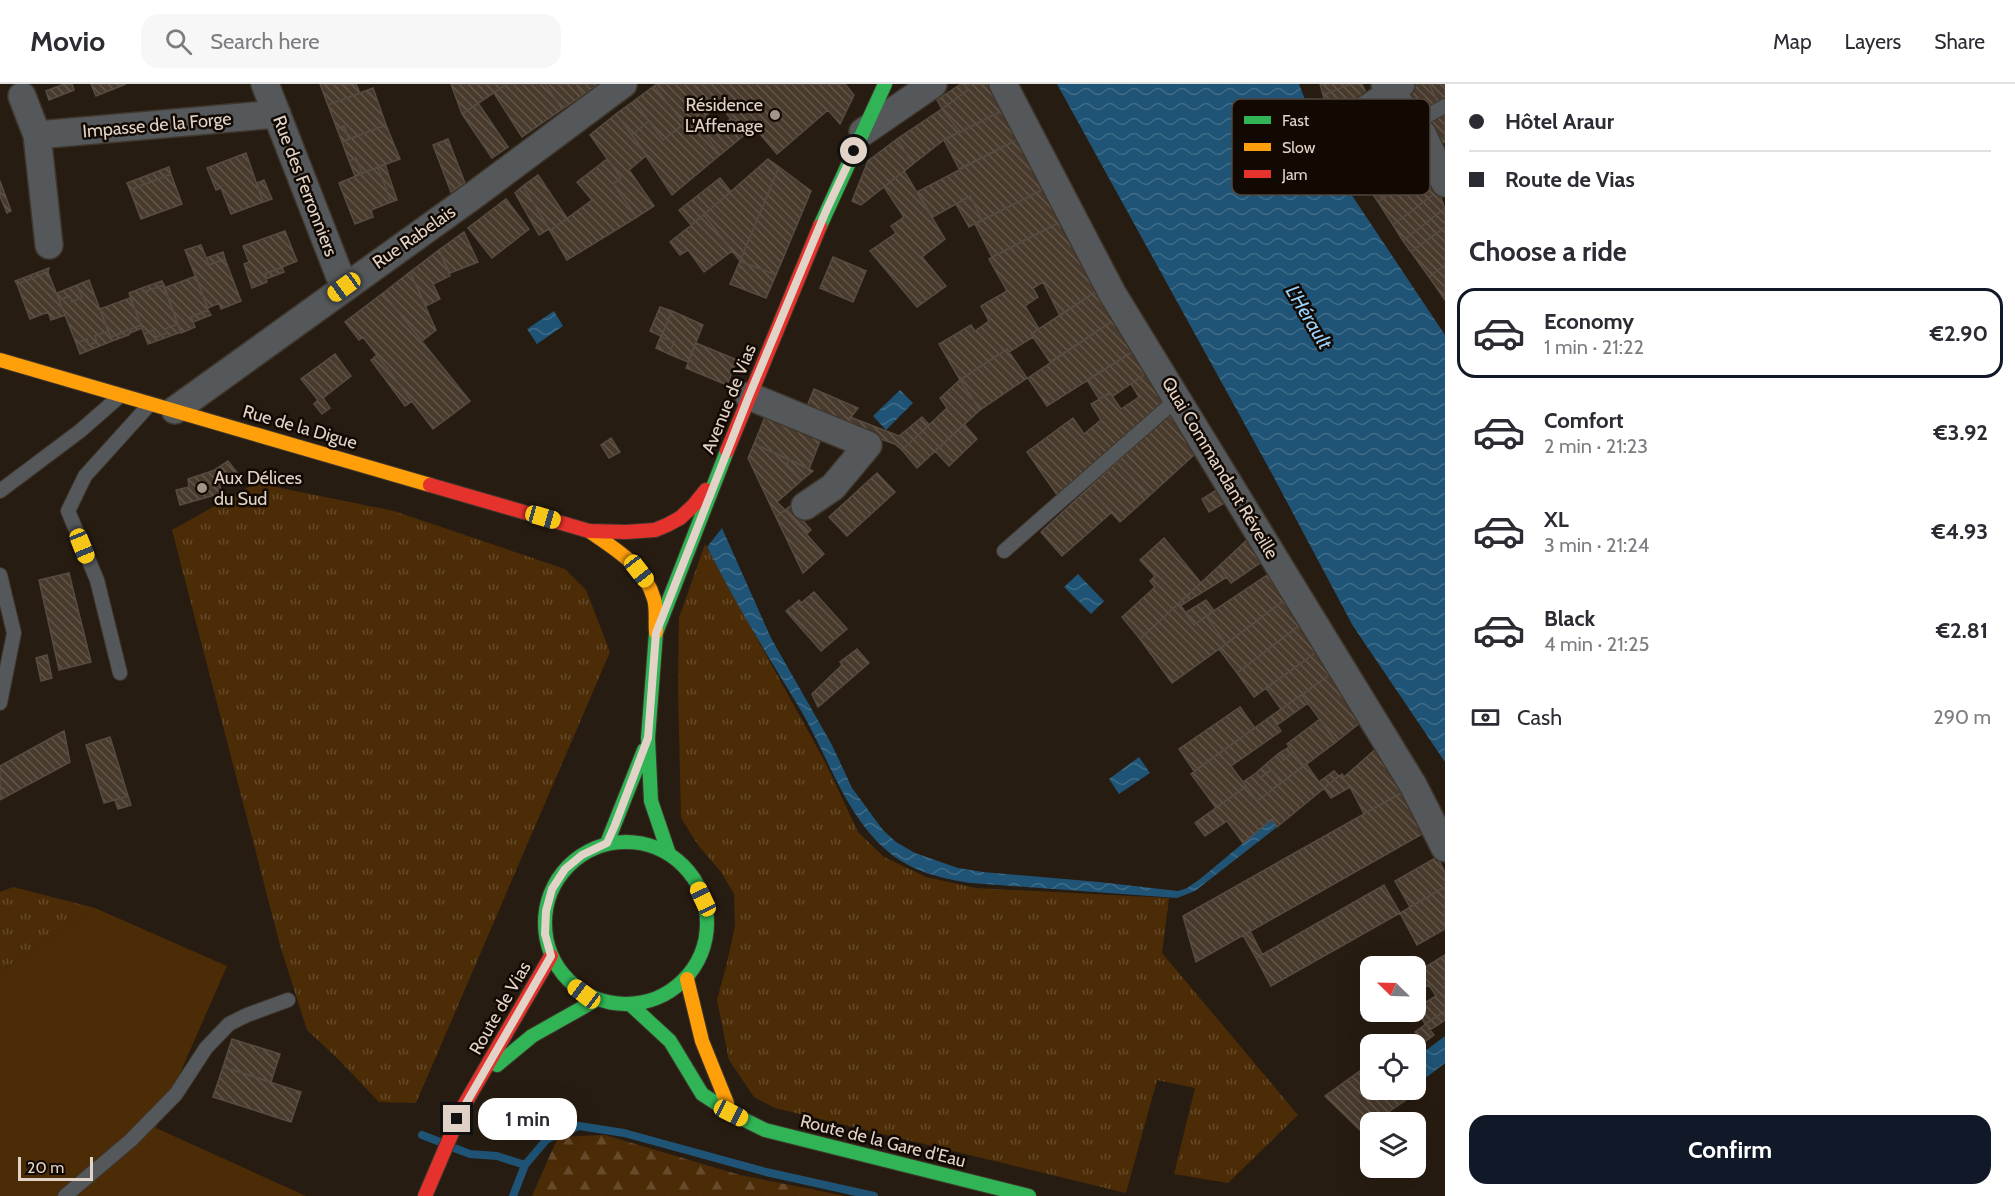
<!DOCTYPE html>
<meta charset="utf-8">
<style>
body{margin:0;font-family:Cabin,sans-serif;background:#f7f7f7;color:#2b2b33;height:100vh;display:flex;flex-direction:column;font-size:22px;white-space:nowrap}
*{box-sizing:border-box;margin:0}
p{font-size:20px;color:#7c7c81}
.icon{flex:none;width:33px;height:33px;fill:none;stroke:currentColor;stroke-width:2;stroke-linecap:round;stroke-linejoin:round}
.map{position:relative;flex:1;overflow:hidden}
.side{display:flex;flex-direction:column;background:#fff;width:570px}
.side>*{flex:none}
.banner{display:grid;align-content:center;height:132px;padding:0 24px;background:#fff}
.needle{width:39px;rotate:293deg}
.fabs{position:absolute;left:1360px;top:872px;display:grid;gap:12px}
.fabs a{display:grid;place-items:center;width:66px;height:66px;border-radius:12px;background:#fff;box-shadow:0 6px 24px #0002;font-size:30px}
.scale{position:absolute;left:18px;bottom:15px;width:75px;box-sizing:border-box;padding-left:6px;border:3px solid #e1d3c7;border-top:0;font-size:16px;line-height:21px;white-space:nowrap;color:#e1d3c7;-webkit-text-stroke:4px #120903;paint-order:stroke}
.end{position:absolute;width:27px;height:27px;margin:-14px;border:8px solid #e1d3c7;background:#111;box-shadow:0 0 0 3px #111}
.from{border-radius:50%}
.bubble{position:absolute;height:42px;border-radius:18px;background:#fff;box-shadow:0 6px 24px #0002;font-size:20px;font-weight:700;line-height:42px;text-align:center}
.car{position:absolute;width:18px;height:36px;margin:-18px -9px;border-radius:8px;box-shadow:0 0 4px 2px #0007;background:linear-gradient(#f5c518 24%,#345 0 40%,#f5c518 0 76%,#345 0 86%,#f5c518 0)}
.banner b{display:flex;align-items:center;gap:21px;height:57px;font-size:22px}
.banner b+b{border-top:2px solid #e1e1e2}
.banner i{width:15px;height:15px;background:#2b2b33}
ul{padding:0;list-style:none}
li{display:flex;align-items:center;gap:18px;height:90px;margin:0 12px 9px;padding:0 12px;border:3px solid transparent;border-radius:18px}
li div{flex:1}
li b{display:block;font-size:22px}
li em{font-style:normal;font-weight:700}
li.on{border-color:#111827}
li>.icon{width:54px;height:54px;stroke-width:1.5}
h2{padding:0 24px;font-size:27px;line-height:72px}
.pay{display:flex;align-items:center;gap:15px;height:66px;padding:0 24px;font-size:22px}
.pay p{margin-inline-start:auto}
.cta{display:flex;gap:12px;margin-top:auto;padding:12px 24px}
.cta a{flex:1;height:69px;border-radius:18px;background:#111827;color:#fff;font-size:24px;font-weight:700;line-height:69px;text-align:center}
header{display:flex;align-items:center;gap:36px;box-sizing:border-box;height:84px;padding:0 30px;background:#fff;border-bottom:2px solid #e1e1e2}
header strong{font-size:28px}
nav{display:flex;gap:33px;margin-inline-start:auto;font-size:21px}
.search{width:420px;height:54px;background:#f7f7f7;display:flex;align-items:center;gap:15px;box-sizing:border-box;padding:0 21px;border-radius:18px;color:#7c7c81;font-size:22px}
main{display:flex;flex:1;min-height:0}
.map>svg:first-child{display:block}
.grass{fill:url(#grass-tufts)}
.forest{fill:url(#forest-firs)}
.garden{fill:#4c2c07}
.water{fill:url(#water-waves)}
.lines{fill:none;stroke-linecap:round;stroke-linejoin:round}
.stream{stroke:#1f5476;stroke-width:8}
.building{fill:url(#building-back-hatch);stroke:#564c43;stroke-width:1.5}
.lane-casing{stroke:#3f362c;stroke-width:16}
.street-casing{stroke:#3f362c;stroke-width:30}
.fast-casing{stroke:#3f362c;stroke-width:16}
.slow-casing{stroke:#3f362c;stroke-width:16}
.jam-casing{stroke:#3f362c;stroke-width:16}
.lane{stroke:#54585b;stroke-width:14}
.street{stroke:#54585b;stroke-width:27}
.fast{stroke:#30b455;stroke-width:14}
.slow{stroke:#ff9f0a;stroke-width:14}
.jam{stroke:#e5322d;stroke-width:14}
.route{stroke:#e1d3c7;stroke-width:8}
.poi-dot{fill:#a09387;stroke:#120903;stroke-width:2}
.labels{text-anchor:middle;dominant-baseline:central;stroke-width:5;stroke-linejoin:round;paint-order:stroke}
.poi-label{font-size:18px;fill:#e1d3c7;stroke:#120903;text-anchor:end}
.street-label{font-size:18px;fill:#e1d3c7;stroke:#120903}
.water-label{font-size:20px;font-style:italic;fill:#9ad3fe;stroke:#120903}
.key{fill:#120903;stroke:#50463e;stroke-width:1.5}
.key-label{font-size:16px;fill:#e1d3c7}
</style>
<header>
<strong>Movio</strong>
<div class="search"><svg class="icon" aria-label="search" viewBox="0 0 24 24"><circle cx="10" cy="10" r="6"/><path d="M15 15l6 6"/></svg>Search here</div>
<nav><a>Map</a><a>Layers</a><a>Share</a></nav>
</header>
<main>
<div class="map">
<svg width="1445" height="1112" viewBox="0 0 1445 1112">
<defs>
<pattern id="grass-tufts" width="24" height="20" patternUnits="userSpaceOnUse" patternTransform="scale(1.5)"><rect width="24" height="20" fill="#4c2c07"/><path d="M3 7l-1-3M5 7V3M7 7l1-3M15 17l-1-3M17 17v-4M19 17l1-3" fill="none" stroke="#664a2a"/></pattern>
<pattern id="forest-firs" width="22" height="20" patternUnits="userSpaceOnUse" patternTransform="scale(1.5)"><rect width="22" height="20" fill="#4c2c07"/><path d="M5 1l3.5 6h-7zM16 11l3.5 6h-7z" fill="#664a2a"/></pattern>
<pattern id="water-waves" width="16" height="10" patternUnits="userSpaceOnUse" patternTransform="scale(1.5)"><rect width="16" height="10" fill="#1f5476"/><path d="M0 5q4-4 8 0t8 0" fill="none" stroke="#3f6c88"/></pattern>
<pattern id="building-back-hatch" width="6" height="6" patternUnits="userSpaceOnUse" patternTransform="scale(1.5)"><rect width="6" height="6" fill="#483a2c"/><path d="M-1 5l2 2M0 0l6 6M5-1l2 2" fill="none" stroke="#625649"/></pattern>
</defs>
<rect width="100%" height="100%" fill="#271c11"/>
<path class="grass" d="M256,399L394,427L565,485L586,506L610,568L416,1019L379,1018L338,975L307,946L280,861L172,446Z
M705,460L825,678L858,748L884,773L926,793L976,804L1169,814L1162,869L1298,1031L1228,1099L1174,1090L1195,1004L1157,996L1126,1109L775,1024L754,1013L729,976L717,916L727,879L735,842L734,810L721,788L698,761L681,734L678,601L679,534Z
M13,803L95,824L0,888V808Z"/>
<path class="forest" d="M605,1051L740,1091L845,1112H532L558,1053Z"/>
<path class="garden" d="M95,824L227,882L156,1044L306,1112H0V888Z"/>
<path class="water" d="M1057,0H1299L1319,52L1337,89L1445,251V678L1353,542L1271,388Z
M554,227L563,242L537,260L527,245Z
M900,306L913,319L886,346L873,332Z
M722,444L771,554L832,661L852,704L883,746L896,758L915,769L958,784L983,788L1099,798L1178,807L1187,804L1200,795L1272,735L1277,743L1195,807L1177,814L971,799C943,795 914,788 891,770C851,738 834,689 811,645C800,623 786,603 774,582C750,543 728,504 707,463Z
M1078,490L1104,517L1091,530L1064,503Z
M1139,673L1150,689L1119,710L1109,695Z
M1445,952V979L1427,993L1416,979V974Z"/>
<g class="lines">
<path class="stream" d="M422,1051L440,1058
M454,1064L470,1070L497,1072L525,1081
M513,1112L525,1081L547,1055L579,1042L624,1049L766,1088L874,1112"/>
</g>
<path class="building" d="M64,0H72L74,6L49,16L46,7Z
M91,0H126L96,12Z
M320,0H356L360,9L328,21Z
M451,0H507L462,30Z
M507,0H545L562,25L522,53L494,9Z
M545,0H576L583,11L562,25Z
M576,0H599L583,11Z
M657,0H703L723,26L722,28L717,23L705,32L719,51L730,43L726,38L731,35L754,43L720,71L692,33L684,40L654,2Z
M703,0H845L854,11L840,40L828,26L777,70L754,43L731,35Z
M961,0H964L968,6L942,25L937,16Z
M964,0H994L1006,25L960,48L942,25L968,6Z
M1320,0H1351L1323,11Z
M1351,0H1362L1369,15L1331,38L1323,11Z
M1417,0H1429L1438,19L1419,29L1406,9Z
M1429,0H1445V13L1438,18Z
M654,2L684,40L663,56L634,17Z
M373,4L386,41L349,55L344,42L337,45L328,21Z
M634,17L649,37L632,51L616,30Z
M478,19L508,63L492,74L462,30Z
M942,25L960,48L945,55L913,80L897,55Z
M1006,25L1020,54L959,85L944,56Z
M1445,29V58L1442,59L1427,40Z
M616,30L647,71L629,86L654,122L637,133L613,100L621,94L590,51Z
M692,33L720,71L672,111L632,51L649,37L663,56Z
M386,41L400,75L362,89L356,74L349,77L342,58Z
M344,42L349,55L342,58L337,45Z
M1020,54L1044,105L982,136L970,112L933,133L917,108Z
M448,55L465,99L451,108L433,61Z
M897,55L913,80L861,121L852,117L868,77Z
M1414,56L1427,83L1378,118L1362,94Z
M246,69L263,118L231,130L221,104L216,106L207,84Z
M356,74L362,89L355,92L349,77Z
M607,75L621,94L613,100L637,133L567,176L550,147L592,116L577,98Z
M768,75L779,83L740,177L704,131Z
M385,80L397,116L391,118L378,83Z
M169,83L171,90L130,106L127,99Z
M378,83L391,118L371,126L373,133L355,140L339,99Z
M779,83L811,107L776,191L740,177Z
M1427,83L1438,107L1393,141L1378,118Z
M904,87L945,155L922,173L946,202L917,223L870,167L896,149L891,142L904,133L884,103Z
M171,90L182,120L141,135L130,106Z
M538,91L567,134L550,147L523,102Z
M720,94L731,108L691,141L679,126Z
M264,96L272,115L263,118L257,99Z
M0,97L11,127L7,129L0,112Z
M523,102L549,145L539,151L515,109Z
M1044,105L1060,138L992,173L975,140Z
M1438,107L1445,124L1403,157L1393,141Z
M970,112L982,136L969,143L956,120Z
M506,115L529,145L492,174L468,144Z
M1445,124V143L1411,168L1403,157Z
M704,131L732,167L704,188L688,166L680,171L670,158Z
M1060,138L1095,208L1060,232L1043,198L1033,204L1038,213L1025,222L1039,245L1031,250L1033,253L1009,268L1007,265L960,296L939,260L971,241L975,247L989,237L981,222L1007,207L989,175Z
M1445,143V181L1429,193L1411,168Z
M285,147L297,177L265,190L267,198L252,204L244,180L249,178L243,162Z
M464,148L478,178L450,189L439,166Z
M201,161L209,181L225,175L241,217L221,225L219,219L208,224L185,166Z
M439,166L450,192L433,200L440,215L426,222L410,188Z
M223,168L225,175L209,181L206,174Z
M833,173L866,187L853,218L820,204Z
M740,177L776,191L766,214L730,200Z
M1445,181V216L1429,193Z
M282,183L284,188L266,195L265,190Z
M49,184L48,188L17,200L15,197Z
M48,188L65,231L51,236L48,228L30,235L17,200Z
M410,188L436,246L422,257L383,209Z
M196,192L208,226L191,233L195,243L181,249L164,204Z
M89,196L108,247L95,252L97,258L89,261L87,255L76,259L59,216L70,212L72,218L82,213L77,201Z
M162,197L164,201L144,208L142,204Z
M77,201L82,213L72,218L70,212L59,216L57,209Z
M164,201L178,240L165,245L167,249L156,253L153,246L144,250L129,209L142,204L144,208Z
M1095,208L1114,236L1050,278L1031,250Z
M383,209L470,317L433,345L363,253L359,256L345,238Z
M130,214L141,241L111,253L100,225Z
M660,223L672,227L661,253L674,258L669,270L656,264L661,252L650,247Z
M208,226L211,231L193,238L191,233Z
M672,227L703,241L688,278L669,270L674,258L661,253Z
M1114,236L1134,267L1047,322L1028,294Z
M178,240L181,248L148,260L144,250L153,246L156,253L167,249L165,245Z
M141,241L142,244L128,250L129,251L112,257L111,253Z
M108,247L112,257L80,270L76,259L87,255L89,261L97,258L95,252Z
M696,259L737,276L727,301L686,284Z
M1007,265L1027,294L980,326L960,296Z
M1134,267L1148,288L1113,312L1110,309L1099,315L1087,296Z
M335,270L351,292L323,314L330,324L322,330L314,320L318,316L301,295Z
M377,271L412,317L405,322L371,276Z
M1148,288L1165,315L1058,412L1027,368L1073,334L1084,350L1101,336L1091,320L1110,309L1121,325L1139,313L1131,300Z
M960,296L980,326L917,384L902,366L947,324L940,314Z
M814,305L858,324L844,342L805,327Z
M769,323L824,347L809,385L754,360Z
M1172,328L1197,368L1148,413L1117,378Z
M850,333L899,352L922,333L929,341L902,366L895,360L844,342Z
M964,340L977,355L949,382L935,367Z
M611,354L620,368L609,374L601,361Z
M754,360L789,375L787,380L802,396L777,418L785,426L776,433L748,374Z
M789,375L813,387L802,396L787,380Z
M228,377L239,391L227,400L216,385Z
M1117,378L1148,413L1120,438L1089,404Z
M215,386L222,409L180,421L176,406L189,403L188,395Z
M877,389L895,408L847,452L829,433Z
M1089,404L1111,429L1062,472L1041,448Z
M1218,405L1226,418L1209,428L1202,415Z
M790,422L811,446L807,450L785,426Z
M785,426L824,470L803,489L776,433Z
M1164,454L1201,499L1140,555L1122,533L1155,503L1150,497L1155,492L1140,476Z
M1248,455L1263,477L1231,499L1219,482Z
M1219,482L1227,493L1180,522L1179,519Z
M69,489L91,578L59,586L39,496Z
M1270,489L1286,515L1226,560L1206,532Z
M814,508L847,545L821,567L786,527L799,516L801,519Z
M1286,515L1301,540L1237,589L1219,565Z
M1206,516L1214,527L1194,541L1185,529Z
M1179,519L1194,541L1206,532L1226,560L1172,599L1140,555Z
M1301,540L1318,567L1254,613L1237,589Z
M857,565L869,579L818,623L812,610L842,581L840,578Z
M1318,567L1332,589L1281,625L1266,604Z
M47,571L52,594L41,597L36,574Z
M1332,589L1362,637L1336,658L1302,611Z
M1302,611L1308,619L1277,641L1271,632Z
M1240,623L1255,644L1194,687L1179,665Z
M1271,632L1281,647L1231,682L1246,702L1216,724L1191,690Z
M1320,635L1336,658L1304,682L1287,660Z
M64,647L70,678L0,716V682Z
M110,653L128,712L104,719L86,661Z
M1289,663L1293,668L1284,676L1278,670Z
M1377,664L1401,709L1364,730L1350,703L1331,714L1324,704L1342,690L1344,693Z
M1293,668L1304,682L1281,699L1266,680L1278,670L1284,676Z
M1266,680L1271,686L1260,694L1256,689Z
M1306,680L1319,698L1334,687L1339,692L1277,743L1272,735L1243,759L1227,737L1205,752L1195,739L1246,702L1257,717Z
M1271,686L1281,699L1257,717L1243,698L1256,689L1260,694Z
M1401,709L1424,749L1196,878L1183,832Z
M128,712L131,721L118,725L115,716Z
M1437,773L1445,788V803L1410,823L1395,797Z
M1384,801L1400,829L1271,902L1256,874Z
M1445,803V845L1417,861L1400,829Z
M1250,847L1262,870L1256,874L1243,851Z
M1445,871V927L1425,940L1416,924L1436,912L1429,901L1416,908V889Z
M1445,927V936L1430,946L1426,940Z
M1426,940L1434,951L1423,959L1415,948Z
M232,955L280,970L271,998L223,983Z
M1371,979V1005H1416V993L1423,1004L1361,1047L1325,1012Z
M223,983L301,1008L291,1038L213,1013Z"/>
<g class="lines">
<defs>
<path id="lane" d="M1414,39L1445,22
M0,407L80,347L120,312
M1004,467L1177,315
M0,491L14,549L0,619
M120,589L97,496L68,427L85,392L150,320
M65,1112L131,1056L176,1010L206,964L229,940L247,931L288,916"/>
<path id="street" d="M265,0L344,203
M1003,0L1112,209L1413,701L1445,764
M1385,0L1423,51L1445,99
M22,12L37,51L49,161
M863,48L933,0
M37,51L277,30
M1327,51L1383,14L1401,0
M749,312L868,361L833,403L805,422
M175,326L474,111L623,0"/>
<path id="fast" d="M820,142L885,0
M545 839a81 81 0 1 1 162 0a81 81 0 1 1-162 0Z
M607,759L644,666
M669,770L651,717L648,654L656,549L727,367
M631,921L670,957L702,1010L731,1029L765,1046L1029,1112
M497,981L532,952L596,916"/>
<path id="slow" d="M0,276L430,401
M589,447C615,465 645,482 654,515C657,525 655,537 656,548
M687,895L702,957L727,1019"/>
<path id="jam" d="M727,367L820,142
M430,401L589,447L626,448L655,446L667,441L680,434L693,422L706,406
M425,1112L463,1023L551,872"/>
</defs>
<use href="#lane" class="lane-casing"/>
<use href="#street" class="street-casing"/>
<use href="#fast" class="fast-casing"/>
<use href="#slow" class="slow-casing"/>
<use href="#jam" class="jam-casing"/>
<use href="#lane" class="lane"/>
<use href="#street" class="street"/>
<use href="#fast" class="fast"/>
<use href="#slow" class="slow"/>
<use href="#jam" class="jam"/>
</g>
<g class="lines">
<path class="route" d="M457,1035L551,872L545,850L546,827L552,805L565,785L582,771L607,759L615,741L648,654L656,549L749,312L826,127L854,67"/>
</g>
<g class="poi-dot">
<circle cx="775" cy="31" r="6"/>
<circle cx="202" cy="404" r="6"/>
</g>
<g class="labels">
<g class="poi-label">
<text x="763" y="21">Résidence<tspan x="763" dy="21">L'Affenage</tspan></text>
<text x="214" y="394" text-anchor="start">Aux Délices<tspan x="214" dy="21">du Sud</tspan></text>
</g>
<g class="street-label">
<text transform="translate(157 41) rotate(-5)">Impasse de la Forge</text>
<text transform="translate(305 102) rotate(69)">Rue des Ferronniers</text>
<text transform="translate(414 153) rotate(-35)">Rue Rabelais</text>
<text transform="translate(729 315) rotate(-68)">Avenue de Vias</text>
<text transform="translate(300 343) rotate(16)">Rue de la Digue</text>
<text transform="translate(1220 384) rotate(59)">Quai Commandant Réveille</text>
<text transform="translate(500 924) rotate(-60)">Route de Vias</text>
<text transform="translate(883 1057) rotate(14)">Route de la Gare d'Eau</text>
</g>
<g class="water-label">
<text transform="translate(1309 233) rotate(59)">L'Hérault</text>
</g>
</g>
<rect x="1232" y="15" width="198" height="96" rx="9" class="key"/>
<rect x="1244" y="32" width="27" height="8" fill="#30b455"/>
<rect x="1244" y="59" width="27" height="8" fill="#ff9f0a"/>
<rect x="1244" y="86" width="27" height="8" fill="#e5322d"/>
<g class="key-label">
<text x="1282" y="42">Fast</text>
<text x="1282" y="69">Slow</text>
<text x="1282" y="96">Jam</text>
</g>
</svg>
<div class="fabs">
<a><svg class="needle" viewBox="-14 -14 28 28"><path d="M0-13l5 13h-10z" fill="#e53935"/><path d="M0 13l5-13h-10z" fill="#7c7c81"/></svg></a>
<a><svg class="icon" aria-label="locate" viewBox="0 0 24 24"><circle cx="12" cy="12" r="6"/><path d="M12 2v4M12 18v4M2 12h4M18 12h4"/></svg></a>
<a><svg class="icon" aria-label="layers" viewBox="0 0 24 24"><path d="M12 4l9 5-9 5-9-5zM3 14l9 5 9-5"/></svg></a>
</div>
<div class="scale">20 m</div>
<i class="end from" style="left:854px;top:67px"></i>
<i class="end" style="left:457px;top:1035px"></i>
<div class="bubble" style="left:478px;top:1014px;width:99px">1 min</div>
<i class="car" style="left:344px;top:203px;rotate:234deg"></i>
<i class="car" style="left:543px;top:433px;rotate:106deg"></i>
<i class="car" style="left:82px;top:462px;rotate:158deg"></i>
<i class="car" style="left:639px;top:487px;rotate:142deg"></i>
<i class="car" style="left:703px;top:815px;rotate:335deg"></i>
<i class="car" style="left:584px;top:910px;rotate:307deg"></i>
<i class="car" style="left:731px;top:1029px;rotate:117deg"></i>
</div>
<section class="side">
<div class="banner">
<b><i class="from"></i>Hôtel Araur</b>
<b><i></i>Route de Vias</b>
</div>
<h2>Choose a ride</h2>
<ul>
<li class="on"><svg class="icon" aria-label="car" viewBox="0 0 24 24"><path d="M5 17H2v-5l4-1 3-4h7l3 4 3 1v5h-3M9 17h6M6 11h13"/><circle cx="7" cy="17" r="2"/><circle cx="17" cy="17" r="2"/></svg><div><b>Economy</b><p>1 min · 21:22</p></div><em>€2.90</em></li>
<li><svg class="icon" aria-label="car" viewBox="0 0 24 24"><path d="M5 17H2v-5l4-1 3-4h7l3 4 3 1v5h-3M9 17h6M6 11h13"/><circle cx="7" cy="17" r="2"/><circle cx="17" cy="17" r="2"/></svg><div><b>Comfort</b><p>2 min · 21:23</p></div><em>€3.92</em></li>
<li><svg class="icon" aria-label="car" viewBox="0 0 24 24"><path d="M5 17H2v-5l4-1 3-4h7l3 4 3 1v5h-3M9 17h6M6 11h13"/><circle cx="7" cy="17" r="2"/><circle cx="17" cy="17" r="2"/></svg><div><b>XL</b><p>3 min · 21:24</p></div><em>€4.93</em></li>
<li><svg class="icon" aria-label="car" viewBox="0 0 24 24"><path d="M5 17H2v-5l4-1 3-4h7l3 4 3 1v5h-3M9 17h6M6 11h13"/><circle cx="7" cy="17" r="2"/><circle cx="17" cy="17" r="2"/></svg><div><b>Black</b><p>4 min · 21:25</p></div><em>€2.81</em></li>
</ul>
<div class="pay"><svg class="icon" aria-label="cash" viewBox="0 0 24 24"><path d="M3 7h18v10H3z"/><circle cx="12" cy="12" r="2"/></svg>Cash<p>290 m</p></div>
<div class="cta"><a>Confirm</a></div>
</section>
</main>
